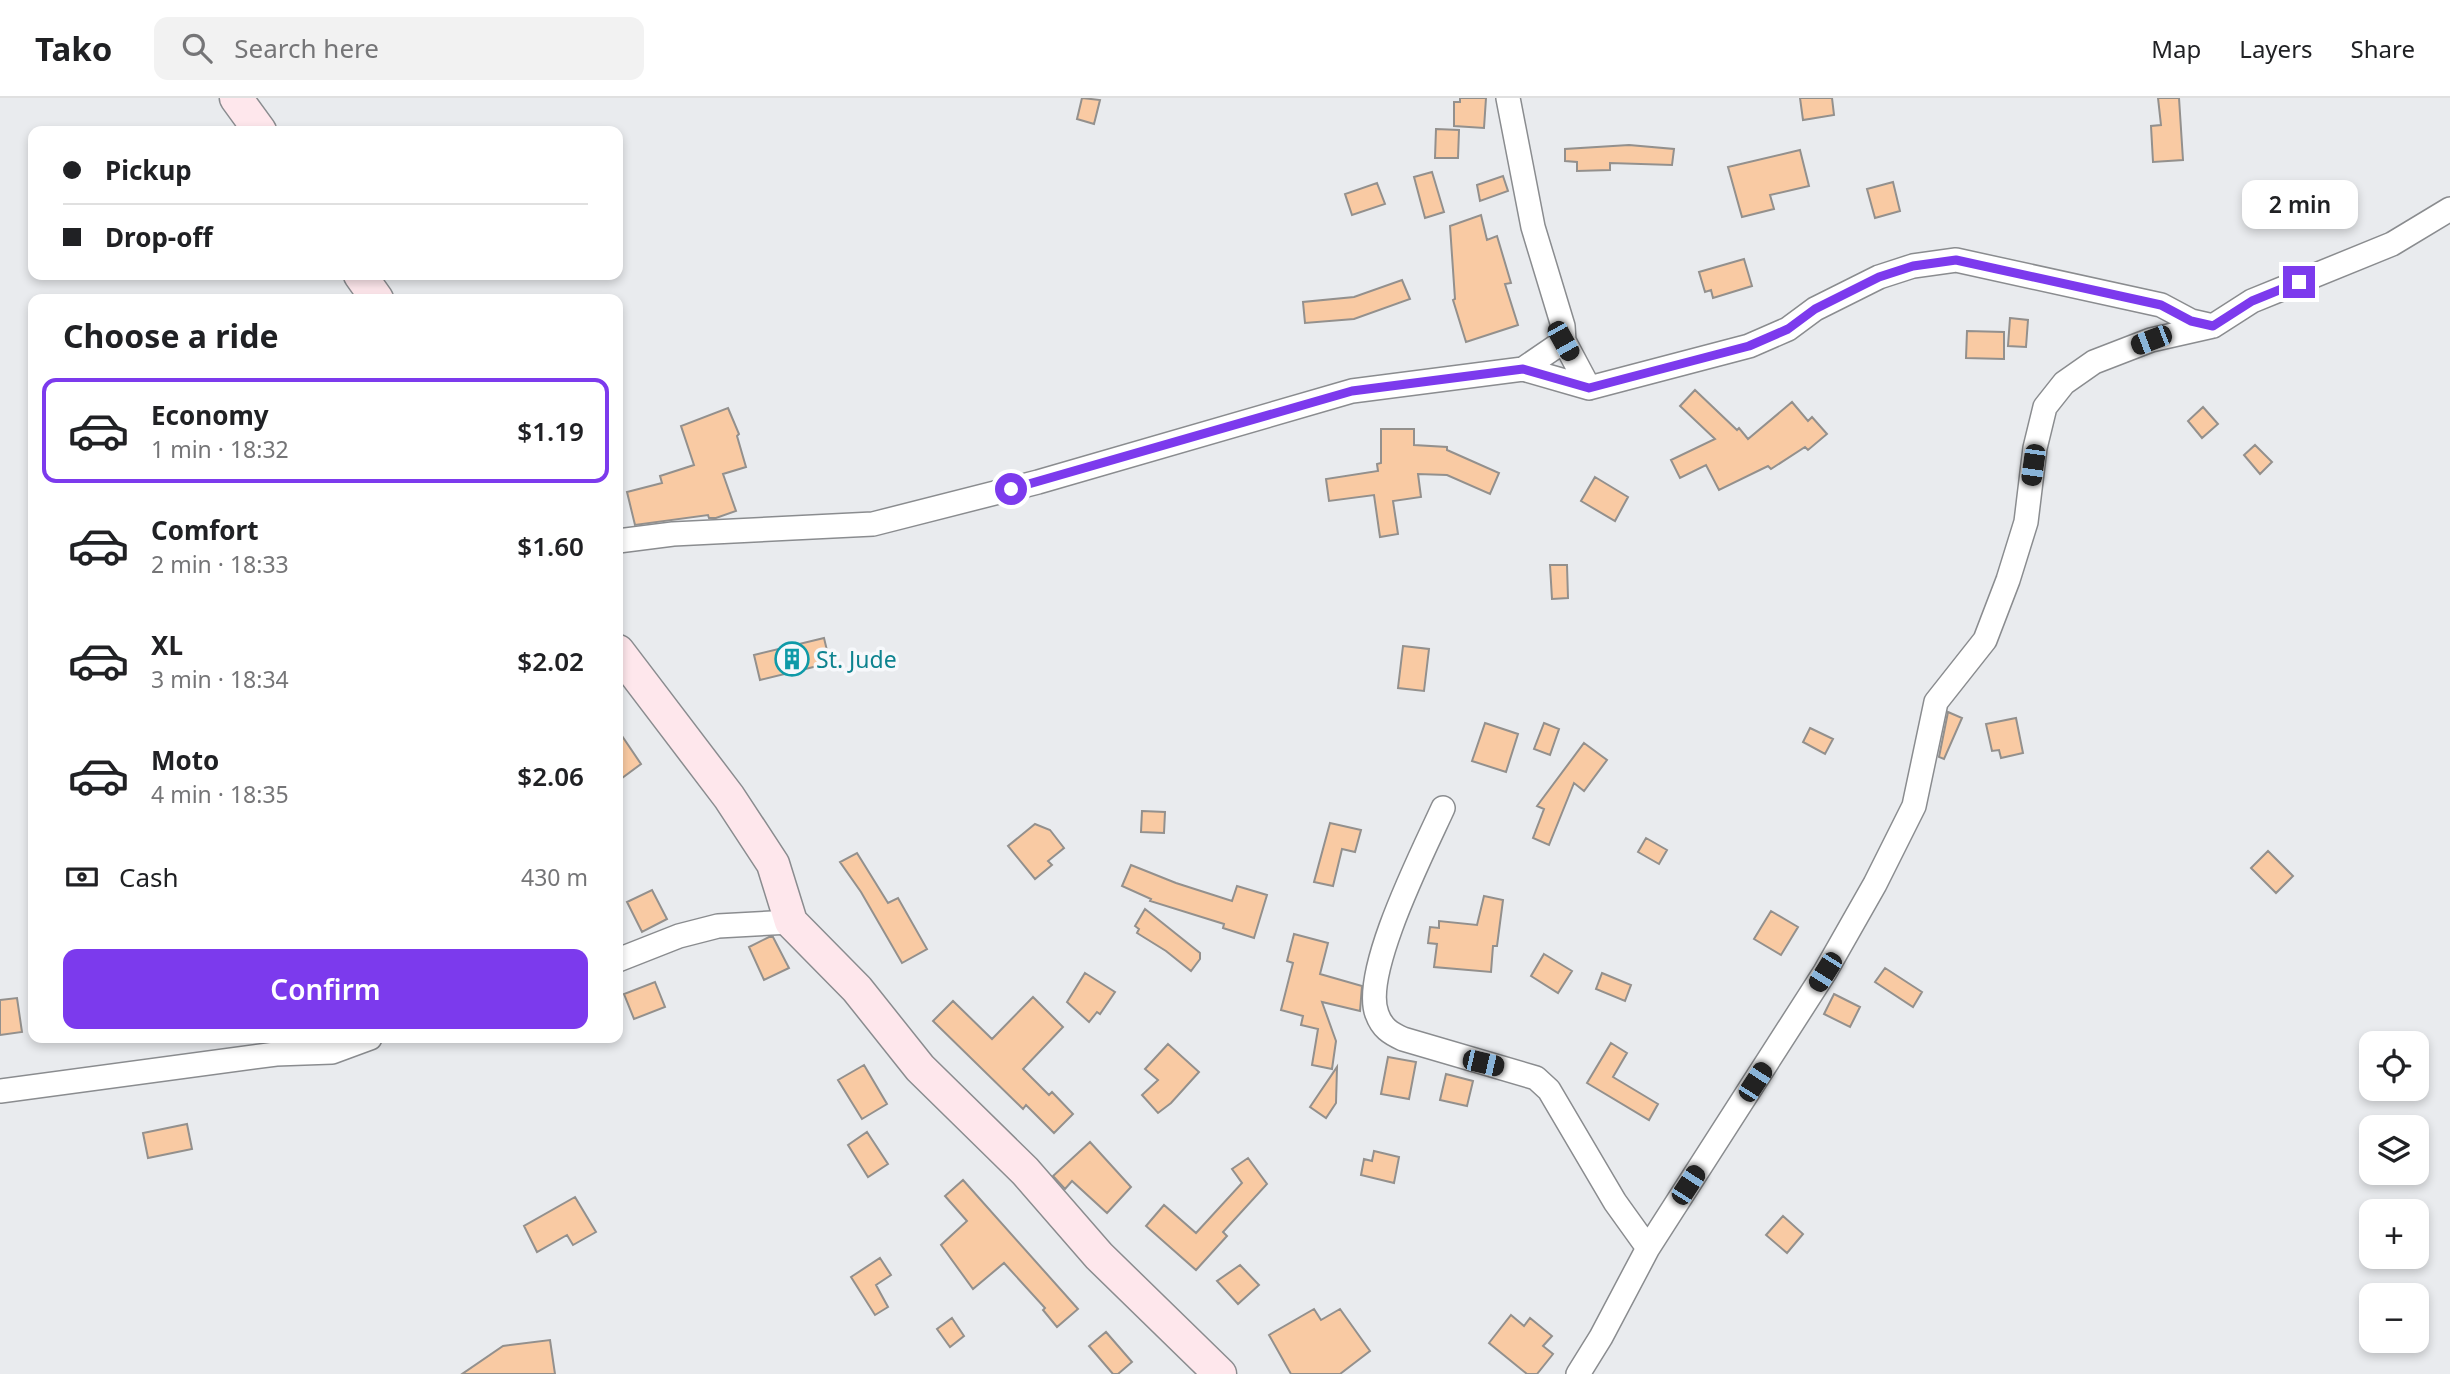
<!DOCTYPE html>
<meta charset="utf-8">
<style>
body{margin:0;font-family:"Noto Sans",sans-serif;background:#f2f2f2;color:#202124;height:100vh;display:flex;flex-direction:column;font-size:26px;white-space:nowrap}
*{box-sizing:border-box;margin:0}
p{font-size:23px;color:#757577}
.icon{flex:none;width:38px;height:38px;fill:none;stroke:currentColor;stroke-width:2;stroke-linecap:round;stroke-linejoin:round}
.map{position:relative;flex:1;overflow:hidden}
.sheet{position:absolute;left:28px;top:196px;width:595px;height:749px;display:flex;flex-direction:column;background:#fff;border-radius:14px;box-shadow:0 4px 10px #0003}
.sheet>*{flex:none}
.guide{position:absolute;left:28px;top:28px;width:595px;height:154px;border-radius:14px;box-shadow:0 4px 10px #0003;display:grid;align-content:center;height:154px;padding:0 35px;background:#fff}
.buttons{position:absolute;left:2359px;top:933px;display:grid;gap:14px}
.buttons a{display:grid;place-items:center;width:70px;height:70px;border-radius:14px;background:#fff;box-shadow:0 4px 10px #0003;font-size:35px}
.end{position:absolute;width:32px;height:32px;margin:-16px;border:9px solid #7c3aed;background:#fff;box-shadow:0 0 0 4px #fff}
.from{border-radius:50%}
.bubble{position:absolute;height:49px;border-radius:14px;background:#fff;box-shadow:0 4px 10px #0003;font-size:23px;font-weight:600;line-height:49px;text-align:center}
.car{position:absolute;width:21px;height:42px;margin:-21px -10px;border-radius:9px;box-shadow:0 0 5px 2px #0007;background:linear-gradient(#222 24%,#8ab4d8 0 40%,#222 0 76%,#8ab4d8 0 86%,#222 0)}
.guide b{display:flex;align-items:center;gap:24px;height:66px;font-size:26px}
.guide b+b{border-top:2px solid #e0e0e0}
.guide i{width:18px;height:18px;background:#202124}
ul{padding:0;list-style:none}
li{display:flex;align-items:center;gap:21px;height:105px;margin:0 14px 10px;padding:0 21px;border:4px solid transparent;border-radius:14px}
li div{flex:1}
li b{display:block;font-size:26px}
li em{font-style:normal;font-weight:600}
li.selected{border-color:#7c3aed}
li>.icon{width:63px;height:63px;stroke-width:1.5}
h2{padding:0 35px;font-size:32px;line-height:84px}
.pay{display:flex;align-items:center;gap:18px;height:77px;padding:0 35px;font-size:26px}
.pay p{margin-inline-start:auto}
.button{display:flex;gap:14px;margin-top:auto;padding:14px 35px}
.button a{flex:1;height:80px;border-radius:14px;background:#7c3aed;color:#fff;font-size:28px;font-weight:600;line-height:80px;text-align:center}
header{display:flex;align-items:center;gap:42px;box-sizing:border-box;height:98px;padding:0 35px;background:#fff;border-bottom:2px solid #e0e0e0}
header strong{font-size:33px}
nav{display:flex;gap:38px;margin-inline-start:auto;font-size:24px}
.search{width:490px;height:63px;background:#f2f2f2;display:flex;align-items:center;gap:18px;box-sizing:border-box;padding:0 24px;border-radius:14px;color:#757577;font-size:26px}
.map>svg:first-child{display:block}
.building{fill:#f9caa3;stroke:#93908d;stroke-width:2}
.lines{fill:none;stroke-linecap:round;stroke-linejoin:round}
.street-casing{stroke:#8a8c8f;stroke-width:26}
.secondary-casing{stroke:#8a8c8f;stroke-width:35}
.street{stroke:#fff;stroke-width:23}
.secondary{stroke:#fee7ec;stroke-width:32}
.route{stroke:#7c3aed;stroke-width:9}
.labels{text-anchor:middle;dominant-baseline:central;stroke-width:7;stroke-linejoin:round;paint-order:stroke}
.culture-label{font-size:23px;fill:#0d838f;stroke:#f6f8fb;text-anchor:start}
</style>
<header>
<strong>Tako</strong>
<div class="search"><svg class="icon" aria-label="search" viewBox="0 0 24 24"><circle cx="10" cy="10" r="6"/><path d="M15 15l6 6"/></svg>Search here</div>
<nav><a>Map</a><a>Layers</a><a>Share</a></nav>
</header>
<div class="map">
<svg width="2450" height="1276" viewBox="0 0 2450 1276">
<rect width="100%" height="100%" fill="#e9ebee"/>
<path class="building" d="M1082,0L1100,2L1094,26L1077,21Z
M1460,0H1486L1484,30L1454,28V4H1460Z
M1800,0H1832L1834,17L1803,22Z
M2158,0H2179L2183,62L2153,64L2151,28L2161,27Z
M1436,31L1459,32L1458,60H1435Z
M1629,47L1674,51L1672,67L1610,65V72L1577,73V64L1565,63V51Z
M1800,52L1809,88L1770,97L1774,111L1742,119L1728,69Z
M1432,74L1444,114L1425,120L1414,79Z
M1503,78L1508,93L1480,103L1477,87Z
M1893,84L1900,113L1875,120L1867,91Z
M1377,85L1385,106L1352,117L1345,96Z
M1481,117L1487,142L1497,138L1511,185L1505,186L1518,227L1466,244L1453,202L1455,201L1450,128Z
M1744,161L1752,188L1713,200L1711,192L1705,194L1699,174Z
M1402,182L1410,201L1354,221L1305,225L1303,204L1354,199Z
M2010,220L2028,222L2026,249L2008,248Z
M1967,233L2004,234V261L1966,260Z
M1695,292L1737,332L1739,330L1748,341L1792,304L1808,323L1812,319L1827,336L1808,352L1805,349L1771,371L1768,368L1719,392L1706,367L1680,380L1671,362L1715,341L1680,308Z
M2203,309L2218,326L2202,340L2188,323Z
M728,310L739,336L737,338L746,369L723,376L736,413L716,420H709L708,417L635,427L627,394L662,385L660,378L694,367L681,328Z
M1381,331H1414V347L1447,349V352L1499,375L1490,396L1447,377L1418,376L1421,399L1393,403L1398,436L1380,439L1374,397L1329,403L1326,381L1378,373L1377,366L1381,365Z
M2255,347L2272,364L2260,376L2244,357Z
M1595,379L1628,399L1615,423L1581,403Z
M1550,467H1567L1568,500L1552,501Z
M824,540L830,565L760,582L754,557Z
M1403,548L1429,551L1424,593L1398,590Z
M1948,614L1962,620L1944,661L1939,659Z
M2016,620L2023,655L2001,660L1999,652L1992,653L1986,626Z
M1485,625L1518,636L1506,674L1472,663Z
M1544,625L1559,631L1550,657L1534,651Z
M1810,630L1833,641L1825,656L1803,644Z
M618,632L641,666L618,683Z
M1584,645L1607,662L1584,693L1574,685L1549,747L1533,740L1544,711L1537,708Z
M1142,713L1165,714L1164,735L1141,734Z
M1330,725L1361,732L1355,754L1342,751L1333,788L1314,784Z
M1035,726L1050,732L1064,750L1048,763L1052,767L1035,781L1008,748Z
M1646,740L1667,752L1659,766L1638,754Z
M2268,753L2293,778L2276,795L2251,770Z
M857,755L888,805L898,800L927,851L902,865L861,794L840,764Z
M1131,767L1176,785L1232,803L1237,788L1267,797L1254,840L1223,830L1224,826L1150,803L1151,801L1122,788Z
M652,792L667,821L642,834L627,804Z
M1484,798L1503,802L1497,848H1493L1491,874L1434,869L1437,846L1428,845L1430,829L1439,830V823L1477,827Z
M1145,811L1200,855V861L1191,873L1166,853L1137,835L1139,831L1135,828Z
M1771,813L1798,829L1781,857L1754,841Z
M1294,836L1328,845L1320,876L1362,888L1360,913L1322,904L1336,943L1332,971L1312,967L1318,931L1301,927L1303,918L1281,912L1293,865L1287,863Z
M769,839H773L789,870L764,882L749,849Z
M1544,856L1572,873L1558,895L1531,878Z
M1885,870L1922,894L1913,909L1875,884Z
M1085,875L1115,894L1100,916L1097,914L1089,924L1067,904Z
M1602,875L1631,887L1625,903L1596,891Z
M655,884L665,909L634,921L624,896Z
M1834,896L1860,909L1850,929L1824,916Z
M1033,899L1063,929L1023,971L1049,997L1052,994L1073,1016L1054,1035L1026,1007L1023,1011L933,923L953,903L992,941Z
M17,900L22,934L0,937V902Z
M1611,945L1627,955L1613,979L1658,1006L1649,1022L1587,985Z
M1168,946L1199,974L1171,1005L1158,1015L1142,997L1158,982L1145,971Z
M1388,959L1416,964L1409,1001L1381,996Z
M864,967L887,1006L862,1021L838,982Z
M1337,969L1336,1005L1326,1020L1310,1009Z
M1446,976L1473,983L1467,1008L1440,1002Z
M187,1026L192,1051L148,1060L143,1035Z
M867,1034L888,1066L868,1079L848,1047Z
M1090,1044L1131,1089L1107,1115L1072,1083L1065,1091L1053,1078Z
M1374,1053L1399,1059L1394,1085L1361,1077L1364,1061L1372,1063Z
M1248,1060L1267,1086L1223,1134L1227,1138L1196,1172L1146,1128L1164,1107L1196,1135L1242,1085L1232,1071Z
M963,1082L1078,1211L1057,1229L1043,1212L1045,1210L1004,1165L973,1191L941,1147L967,1123L945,1098Z
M575,1099L596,1134L573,1147L567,1137L537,1154L524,1128Z
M1783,1118L1803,1136L1787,1155L1766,1137Z
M880,1160L891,1177L876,1187L888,1209L875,1217L851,1179Z
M1240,1167L1259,1187L1238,1206L1217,1183Z
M1314,1211L1321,1222L1340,1211L1370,1253L1340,1276H1291L1269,1237Z
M1511,1217L1524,1228L1530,1220L1552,1238L1543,1248L1553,1256L1537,1276H1527L1489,1245Z
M952,1220L964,1238L950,1249L937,1231Z
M1106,1234L1132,1264L1118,1276H1113L1089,1248Z
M550,1242L555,1276H462L503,1248Z"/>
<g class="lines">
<defs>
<path id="street" d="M1564,243L1589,290L1749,248L1788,231L1815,211L1879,179L1913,168L1956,162L2161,207L2191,223L2213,228L2252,203L2392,146L2450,111
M1523,271L1589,290
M618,443L673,436L873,426L1038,384L1352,293L1523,271L1564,243L1563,228L1533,129L1508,0
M1443,710C1424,752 1361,875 1377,916C1382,930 1390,935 1403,941L1536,980L1549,992L1615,1104L1648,1150
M618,862L679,838L718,828L791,824
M0,993L276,956L332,954L370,940
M1578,1276L1601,1239L1648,1150L1825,874L1875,786L1914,708L1936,604L1985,542L2008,482L2026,424L2035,350L2045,309L2064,285L2094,264L2151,242L2213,228"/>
<path id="secondary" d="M236,0L260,33
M360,177L377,201
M618,553L729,699L773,766L791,824L857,891L920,970L1025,1073L1099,1158L1220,1276"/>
</defs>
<use href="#street" class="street-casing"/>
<use href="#secondary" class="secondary-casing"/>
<use href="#street" class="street"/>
<use href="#secondary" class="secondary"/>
</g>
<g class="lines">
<path class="route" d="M1011,391L1352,293L1523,271L1589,290L1749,248L1788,231L1815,211L1879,179L1913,168L1956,162L2161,207L2191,223L2213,228L2252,203L2299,184"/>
</g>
<defs>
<symbol id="building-ring" viewBox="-11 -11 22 22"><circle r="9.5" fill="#f6f8fb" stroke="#0f9aa8" stroke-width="1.5"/><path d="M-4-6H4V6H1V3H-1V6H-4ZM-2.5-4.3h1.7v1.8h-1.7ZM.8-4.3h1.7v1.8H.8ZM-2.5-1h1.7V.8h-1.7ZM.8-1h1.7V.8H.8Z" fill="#0f9aa8"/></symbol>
</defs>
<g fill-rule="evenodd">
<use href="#building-ring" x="773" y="542" width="38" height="38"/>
</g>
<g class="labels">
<g class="culture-label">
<text x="816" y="561">St. Jude</text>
</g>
</g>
</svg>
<div class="buttons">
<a><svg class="icon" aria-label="locate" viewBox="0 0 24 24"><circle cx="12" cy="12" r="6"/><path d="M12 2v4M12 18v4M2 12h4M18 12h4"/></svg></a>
<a><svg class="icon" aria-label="layers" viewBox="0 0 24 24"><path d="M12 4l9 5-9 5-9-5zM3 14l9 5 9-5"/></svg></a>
<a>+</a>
<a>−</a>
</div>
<i class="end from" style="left:1011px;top:391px"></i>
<i class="end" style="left:2299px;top:184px"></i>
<div class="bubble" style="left:2242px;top:82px;width:116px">2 min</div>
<i class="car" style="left:2151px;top:242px;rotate:249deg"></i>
<i class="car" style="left:1563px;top:243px;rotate:151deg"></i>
<i class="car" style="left:2033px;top:367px;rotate:188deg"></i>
<i class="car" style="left:1825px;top:874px;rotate:212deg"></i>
<i class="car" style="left:1483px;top:965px;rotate:103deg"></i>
<i class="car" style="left:1755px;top:984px;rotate:33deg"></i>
<i class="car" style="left:1688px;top:1087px;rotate:33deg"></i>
<div class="guide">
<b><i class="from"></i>Pickup</b>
<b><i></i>Drop-off</b>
</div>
<section class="sheet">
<h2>Choose a ride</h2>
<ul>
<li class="selected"><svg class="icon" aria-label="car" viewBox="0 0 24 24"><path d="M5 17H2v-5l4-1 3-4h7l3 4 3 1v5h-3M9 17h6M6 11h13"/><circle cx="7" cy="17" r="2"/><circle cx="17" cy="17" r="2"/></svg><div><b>Economy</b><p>1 min · 18:32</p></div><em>$1.19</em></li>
<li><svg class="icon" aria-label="car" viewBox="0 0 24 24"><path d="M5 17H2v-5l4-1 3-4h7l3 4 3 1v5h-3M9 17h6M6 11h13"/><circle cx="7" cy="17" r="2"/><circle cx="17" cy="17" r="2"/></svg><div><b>Comfort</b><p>2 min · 18:33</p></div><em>$1.60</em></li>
<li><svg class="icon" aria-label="car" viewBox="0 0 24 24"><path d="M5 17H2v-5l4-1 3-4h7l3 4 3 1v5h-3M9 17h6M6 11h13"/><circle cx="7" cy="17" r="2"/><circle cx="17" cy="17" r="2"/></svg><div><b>XL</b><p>3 min · 18:34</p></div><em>$2.02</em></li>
<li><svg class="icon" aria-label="car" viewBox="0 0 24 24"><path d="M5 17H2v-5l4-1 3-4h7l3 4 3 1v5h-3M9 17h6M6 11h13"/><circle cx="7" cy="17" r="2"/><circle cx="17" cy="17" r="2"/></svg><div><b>Moto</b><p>4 min · 18:35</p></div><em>$2.06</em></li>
</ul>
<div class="pay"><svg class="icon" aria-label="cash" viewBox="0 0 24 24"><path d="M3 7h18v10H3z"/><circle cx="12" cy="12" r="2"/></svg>Cash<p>430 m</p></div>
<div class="button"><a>Confirm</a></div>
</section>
</div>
